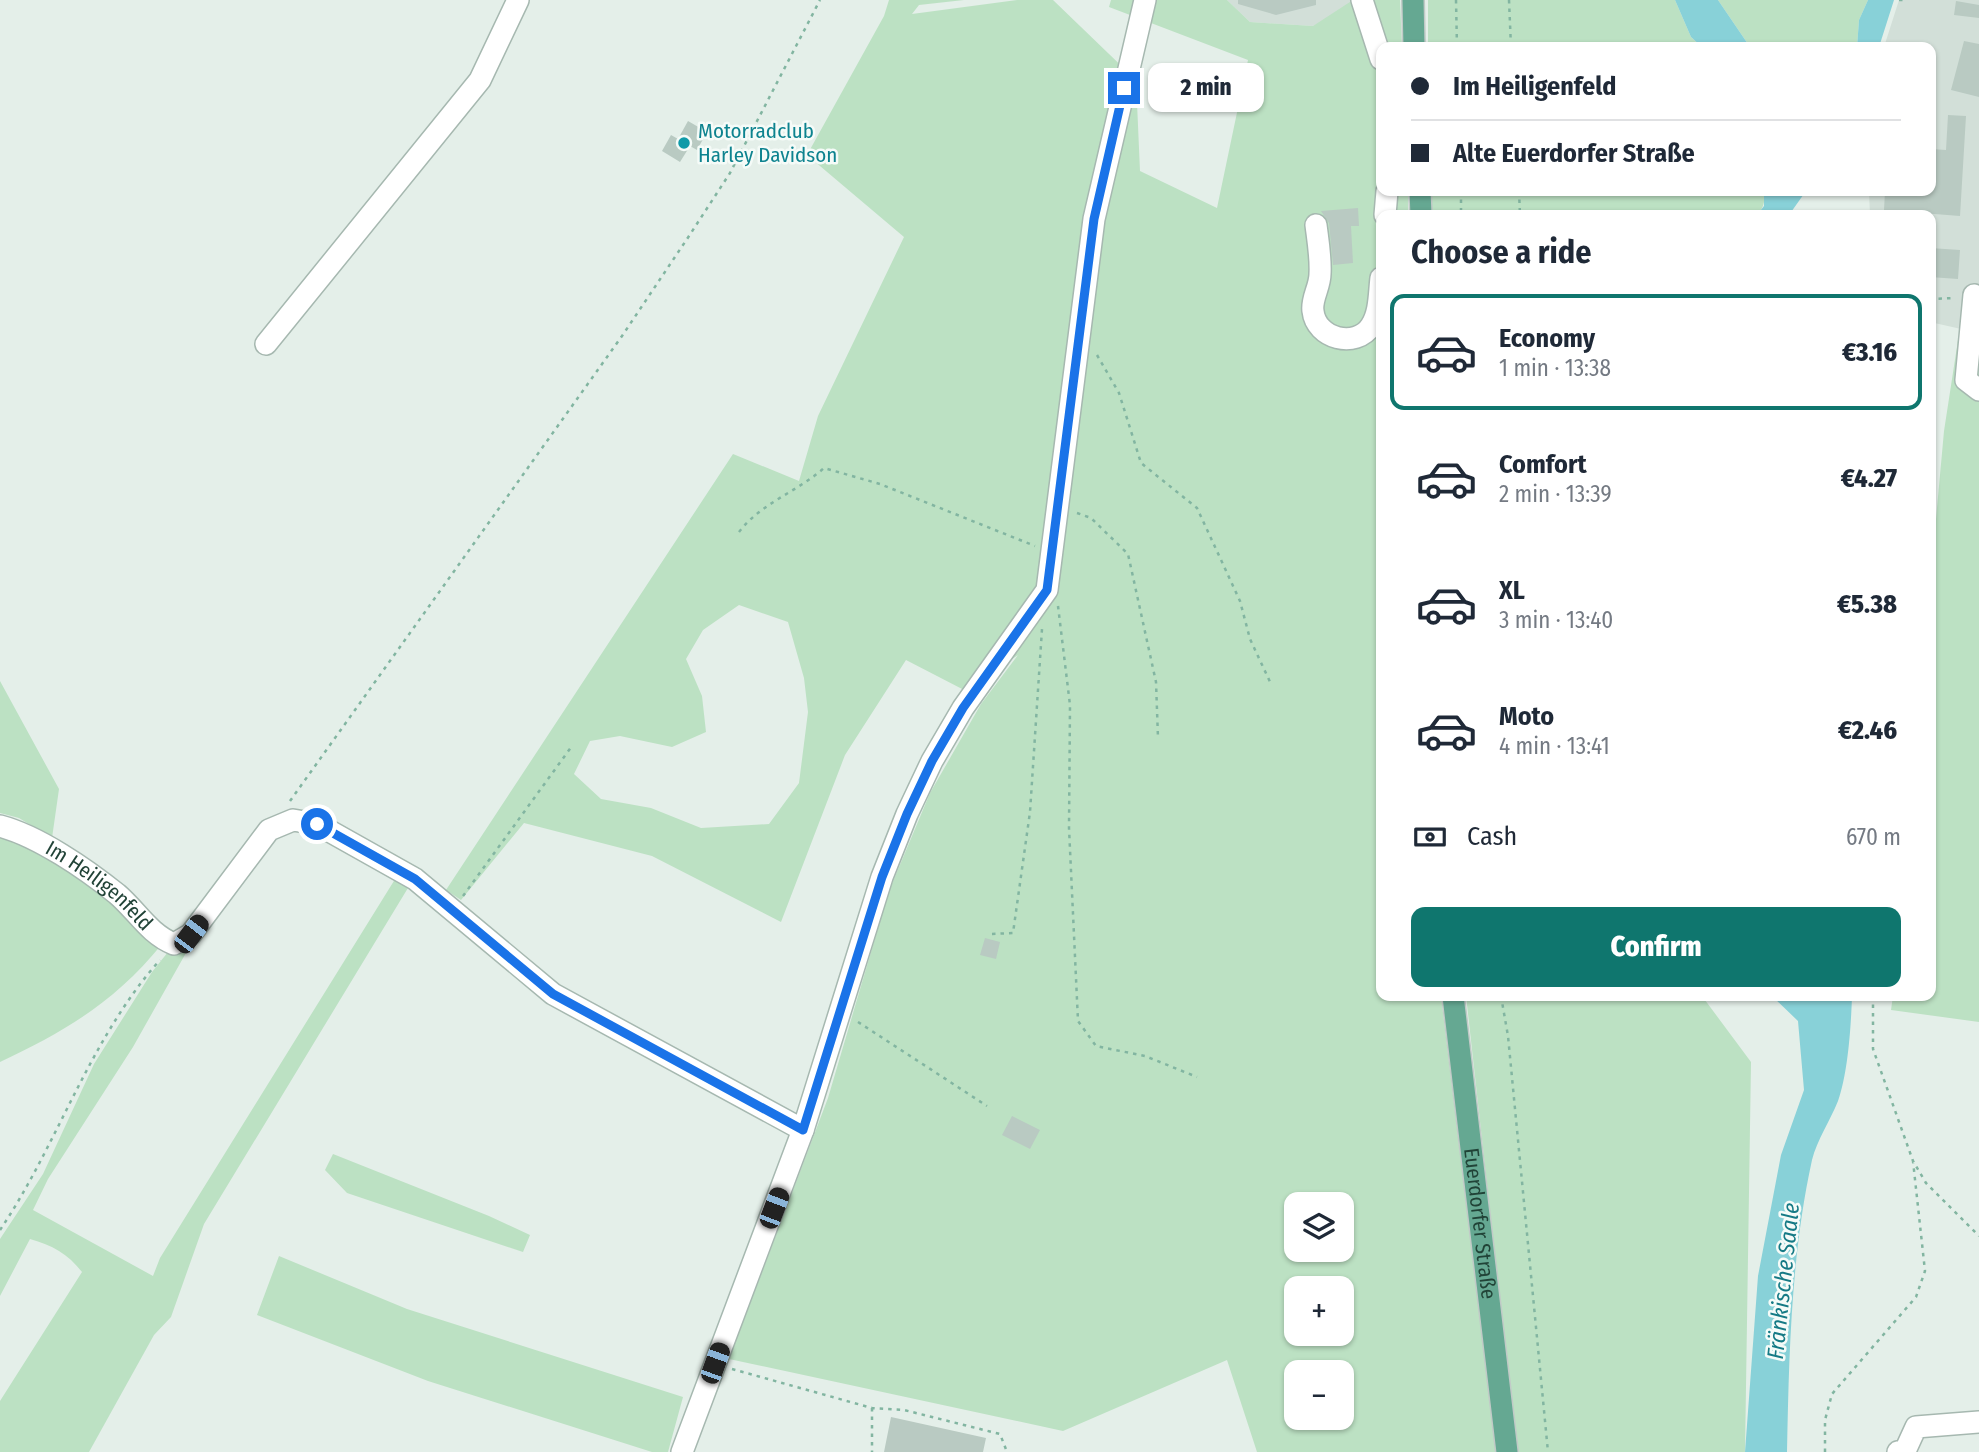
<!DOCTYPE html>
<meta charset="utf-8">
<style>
body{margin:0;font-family:"Fira Sans Condensed",sans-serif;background:#f2f2f3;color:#1f2937;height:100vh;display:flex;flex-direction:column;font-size:26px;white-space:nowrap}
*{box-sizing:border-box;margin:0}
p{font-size:23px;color:#747a83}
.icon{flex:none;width:38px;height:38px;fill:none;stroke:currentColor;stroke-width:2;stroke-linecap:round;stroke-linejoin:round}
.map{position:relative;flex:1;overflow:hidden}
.drawer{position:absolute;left:1376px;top:210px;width:560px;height:791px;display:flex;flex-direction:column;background:#fff;border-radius:14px;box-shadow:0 2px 5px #0004}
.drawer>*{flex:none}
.guide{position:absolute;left:1376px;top:42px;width:560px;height:154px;border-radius:14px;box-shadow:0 2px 5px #0004;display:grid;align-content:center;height:154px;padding:0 35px;background:#fff}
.tools{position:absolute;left:1284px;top:1192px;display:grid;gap:14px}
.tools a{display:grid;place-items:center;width:70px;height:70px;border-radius:14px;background:#fff;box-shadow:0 2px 5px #0004;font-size:35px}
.end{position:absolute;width:32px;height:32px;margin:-16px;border:9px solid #1a73e8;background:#fff;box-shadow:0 0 0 4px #fff}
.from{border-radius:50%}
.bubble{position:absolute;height:49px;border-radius:14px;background:#fff;box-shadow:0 2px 5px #0004;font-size:23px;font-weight:800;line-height:49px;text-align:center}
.car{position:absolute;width:21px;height:42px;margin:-21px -10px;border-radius:9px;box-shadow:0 0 5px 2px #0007;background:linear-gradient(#222 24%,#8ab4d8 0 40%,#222 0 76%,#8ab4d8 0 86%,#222 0)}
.guide b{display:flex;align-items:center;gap:24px;height:66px;font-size:26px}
.guide b+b{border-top:2px solid #e0e1e3}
.guide i{width:18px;height:18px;background:#1f2937}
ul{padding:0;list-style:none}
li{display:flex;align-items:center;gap:21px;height:116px;margin:0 14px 10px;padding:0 21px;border:4px solid transparent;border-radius:14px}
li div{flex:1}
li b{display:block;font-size:26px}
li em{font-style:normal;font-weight:800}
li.selected{border-color:#0f766e}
li>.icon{width:63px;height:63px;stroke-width:1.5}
h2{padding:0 35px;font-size:32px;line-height:84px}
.pay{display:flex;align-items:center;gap:18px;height:77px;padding:0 35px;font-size:26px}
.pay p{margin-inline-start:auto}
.cta{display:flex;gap:14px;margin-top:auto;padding:14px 35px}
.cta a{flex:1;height:80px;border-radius:14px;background:#0f766e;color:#fff;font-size:28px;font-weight:800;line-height:80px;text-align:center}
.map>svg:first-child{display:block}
.built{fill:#d2dfd8}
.green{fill:#bce1c3;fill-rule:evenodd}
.water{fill:#88d1d8}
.building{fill:#b9cac2}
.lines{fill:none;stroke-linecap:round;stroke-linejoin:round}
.minor-casing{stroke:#a6b8b0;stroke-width:24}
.major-casing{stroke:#c1cac7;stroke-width:24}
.path{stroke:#82b5a1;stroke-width:2.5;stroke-dasharray:3.5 5;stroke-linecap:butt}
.minor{stroke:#fff;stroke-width:21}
.major{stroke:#65a892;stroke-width:21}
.route{stroke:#1a73e8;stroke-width:9}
.culture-dot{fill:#0f9aa8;stroke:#f5fbf8;stroke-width:2.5}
.labels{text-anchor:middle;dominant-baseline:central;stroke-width:5;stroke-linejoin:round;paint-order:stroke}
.culture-label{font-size:21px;fill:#0d838f;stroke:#f5fbf8;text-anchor:start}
.street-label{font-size:21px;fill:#214337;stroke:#f5fbf8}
.water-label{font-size:23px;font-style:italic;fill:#157a85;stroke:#f5fbf8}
</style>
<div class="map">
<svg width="1979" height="1452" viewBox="0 0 1979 1452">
<rect width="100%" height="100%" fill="#e4efe9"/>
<path class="built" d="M1227,0H1373L1313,26L1250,22Z
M1899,0H1979V333L1930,322V215H1870L1869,191H1930V47H1884Z"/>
<path class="green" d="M889,0H964L919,5L912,14L1017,0H1053L1136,80L1140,171L1217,208L1248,60L1109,7L1111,0H1227L1250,22L1313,26L1353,0H1400L1402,47H1381V191H1408V215H1381V996H1441L1496,1452H1257L1227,1360L1063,1431L729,1359L828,1098L889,891L930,793L981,704L1018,655L966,691L906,660L845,755L781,922L652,856L524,823L461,900L446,890L733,454L799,481L818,416L904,237L807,155L884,16ZM739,605L788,622L804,678L808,712L799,783L769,824L701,828L651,808L601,799L574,774L590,741L620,736L672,747L706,732L702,696L686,659L703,630ZM1297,1204H1342V1250H1297ZM1297,1288H1342V1334H1297ZM1297,1372H1342V1418H1297Z
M1428,0H1675L1691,37L1702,47H1428Z
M1718,0H1868L1859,20L1857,47H1750Z
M1430,191H1764C1765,202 1764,207 1757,215H1431Z
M1958,340L1979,342V1022L1891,1010L1893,996H1930V585L1944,431Z
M0,681L59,789L52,838L19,818L0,813Z
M0,830L102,889L162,944C116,1001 66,1031 0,1062Z
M397,876L411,883L204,1224L171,1317L154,1335L89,1452H0V1401L82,1272C68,1254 52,1245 30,1239L0,1296V1239L43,1174L94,1064L152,972L168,952L191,944L133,1047L48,1179L33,1210L153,1276L160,1258Z
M1466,996H1702L1751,1062L1745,1452H1517Z
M333,1154L489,1216L530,1235L523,1252L347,1193L325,1170Z
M279,1256L407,1309L683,1397L668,1452H652L428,1381L257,1315Z"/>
<path class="water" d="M1675,0H1718L1750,47H1702L1691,37Z
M1868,0H1894L1879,47H1857L1859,20Z
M1764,191H1806L1789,215H1757L1764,206Z
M1772,996H1852C1851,1026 1848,1073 1838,1101C1830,1121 1817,1140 1812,1160C1791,1256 1789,1354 1787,1452H1745L1758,1276L1781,1155L1804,1090L1798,1021Z"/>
<path class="building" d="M1238,0H1316V5L1276,15L1238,4Z
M1956,1L1979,5V18L1954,15Z
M1964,41L1979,44V97L1951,90Z
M1948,115L1966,116L1960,216L1884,210L1885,191H1930L1931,149L1946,150Z
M688,121L707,132L697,150L690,146L680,162L662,151L671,135L678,139Z
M1358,208L1359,226H1351L1353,263L1333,265L1329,223L1321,211Z
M1930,248L1960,250L1958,279L1930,277Z
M985,938L1000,942L996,959L980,955Z
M1012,1116L1040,1130L1030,1149L1002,1135Z
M891,1417L986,1438L983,1452H884Z"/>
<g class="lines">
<defs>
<g id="minor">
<path d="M1362,0L1381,59"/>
<path d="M1385,215L1387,191"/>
<path d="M1316,225C1318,241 1321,258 1320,274C1320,287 1311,299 1313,311C1316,339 1356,349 1371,326C1380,312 1379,294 1381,278"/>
<path d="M1974,295L1966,380L1979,390"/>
<path d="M266,344L480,80L518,0"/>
<path id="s1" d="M0,826C38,836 86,869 117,894C137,911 149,934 174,944L191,934L269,830L293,820L317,824L415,879L553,994L803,1130"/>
<path d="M682,1452L803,1130L882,877L907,814L932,761L963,708L1047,590L1094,219L1145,0"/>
<path d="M1898,1452L1905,1451L1916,1427L1979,1422"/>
</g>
<g id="major">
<path d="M1413,0L1414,47"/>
<path d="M1420,191L1421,215"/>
<path id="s2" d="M1453,996L1507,1452"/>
</g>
</defs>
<use href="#minor" class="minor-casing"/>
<use href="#major" class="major-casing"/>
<path class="path" d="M1456,0L1457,47
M1509,0L1511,47
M1899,0H1906
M1461,191V215
M1519,191L1520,215
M1930,299L1954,298
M1097,355L1119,393L1141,463L1197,508L1240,601L1250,639L1271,684
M1077,513L1091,518L1128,554L1156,682L1158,738
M739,532C761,503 797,492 824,468L880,484L1035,546
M1058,606L1070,705L1069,828L1078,1021L1096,1046L1145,1056L1197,1077
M290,801L622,336L689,236L730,173L820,0
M463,896L572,746
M992,934L1013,933L1030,812L1042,629
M1501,996L1508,1036L1548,1452
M1873,996V1049L1913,1161L1926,1183L1979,1236
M858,1022L987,1106
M0,1230C58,1144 90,1038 160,960
M732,1369L872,1408L904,1410L1000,1434L1007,1452
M872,1408V1452
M1825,1452V1420L1832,1394L1916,1297L1925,1271L1913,1161"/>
<use href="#minor" class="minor"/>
<use href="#major" class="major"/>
</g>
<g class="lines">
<path class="route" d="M317,824L415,879L553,994L803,1130L882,877L907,814L932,761L963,708L1047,590L1094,219L1124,88"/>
</g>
<circle class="culture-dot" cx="684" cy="143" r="7"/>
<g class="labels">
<g class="culture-label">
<text x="698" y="131">Motorradclub<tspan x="698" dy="24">Harley Davidson</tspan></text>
</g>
<g class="street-label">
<text stroke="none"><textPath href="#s1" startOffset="117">Im Heiligenfeld</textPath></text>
<text stroke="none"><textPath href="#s2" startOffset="229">Euerdorfer Straße</textPath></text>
</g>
<g class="water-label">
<text transform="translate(1783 1281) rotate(-84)">Fränkische Saale</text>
</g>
</g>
</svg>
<div class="tools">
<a><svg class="icon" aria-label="layers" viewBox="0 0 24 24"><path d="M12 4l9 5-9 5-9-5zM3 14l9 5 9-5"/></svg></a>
<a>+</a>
<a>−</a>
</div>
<i class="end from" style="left:317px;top:824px"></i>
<i class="end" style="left:1124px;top:88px"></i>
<div class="bubble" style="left:1148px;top:63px;width:116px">2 min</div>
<i class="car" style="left:191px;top:934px;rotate:37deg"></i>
<i class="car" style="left:774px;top:1208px;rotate:21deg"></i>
<i class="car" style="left:715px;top:1363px;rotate:20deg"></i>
<div class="guide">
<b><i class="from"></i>Im Heiligenfeld</b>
<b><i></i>Alte Euerdorfer Straße</b>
</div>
<section class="drawer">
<h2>Choose a ride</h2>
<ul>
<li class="selected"><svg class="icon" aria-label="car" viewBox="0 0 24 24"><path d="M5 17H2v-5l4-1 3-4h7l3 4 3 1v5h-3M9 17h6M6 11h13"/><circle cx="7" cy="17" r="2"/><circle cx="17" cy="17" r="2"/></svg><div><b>Economy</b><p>1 min · 13:38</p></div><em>€3.16</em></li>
<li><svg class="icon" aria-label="car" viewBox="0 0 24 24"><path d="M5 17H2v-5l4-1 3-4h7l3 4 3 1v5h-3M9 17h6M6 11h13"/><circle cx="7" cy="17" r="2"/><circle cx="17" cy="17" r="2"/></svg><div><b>Comfort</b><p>2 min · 13:39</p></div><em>€4.27</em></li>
<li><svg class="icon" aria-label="car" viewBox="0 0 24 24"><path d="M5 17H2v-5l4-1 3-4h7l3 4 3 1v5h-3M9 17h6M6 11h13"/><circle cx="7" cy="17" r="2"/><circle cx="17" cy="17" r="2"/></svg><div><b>XL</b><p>3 min · 13:40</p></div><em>€5.38</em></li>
<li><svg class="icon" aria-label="car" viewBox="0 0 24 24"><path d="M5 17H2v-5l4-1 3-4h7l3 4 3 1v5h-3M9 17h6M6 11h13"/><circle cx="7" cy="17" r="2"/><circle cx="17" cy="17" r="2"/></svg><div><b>Moto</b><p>4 min · 13:41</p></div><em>€2.46</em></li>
</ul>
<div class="pay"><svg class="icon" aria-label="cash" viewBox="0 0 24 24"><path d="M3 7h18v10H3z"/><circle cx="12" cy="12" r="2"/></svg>Cash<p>670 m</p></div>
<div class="cta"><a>Confirm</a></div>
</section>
</div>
